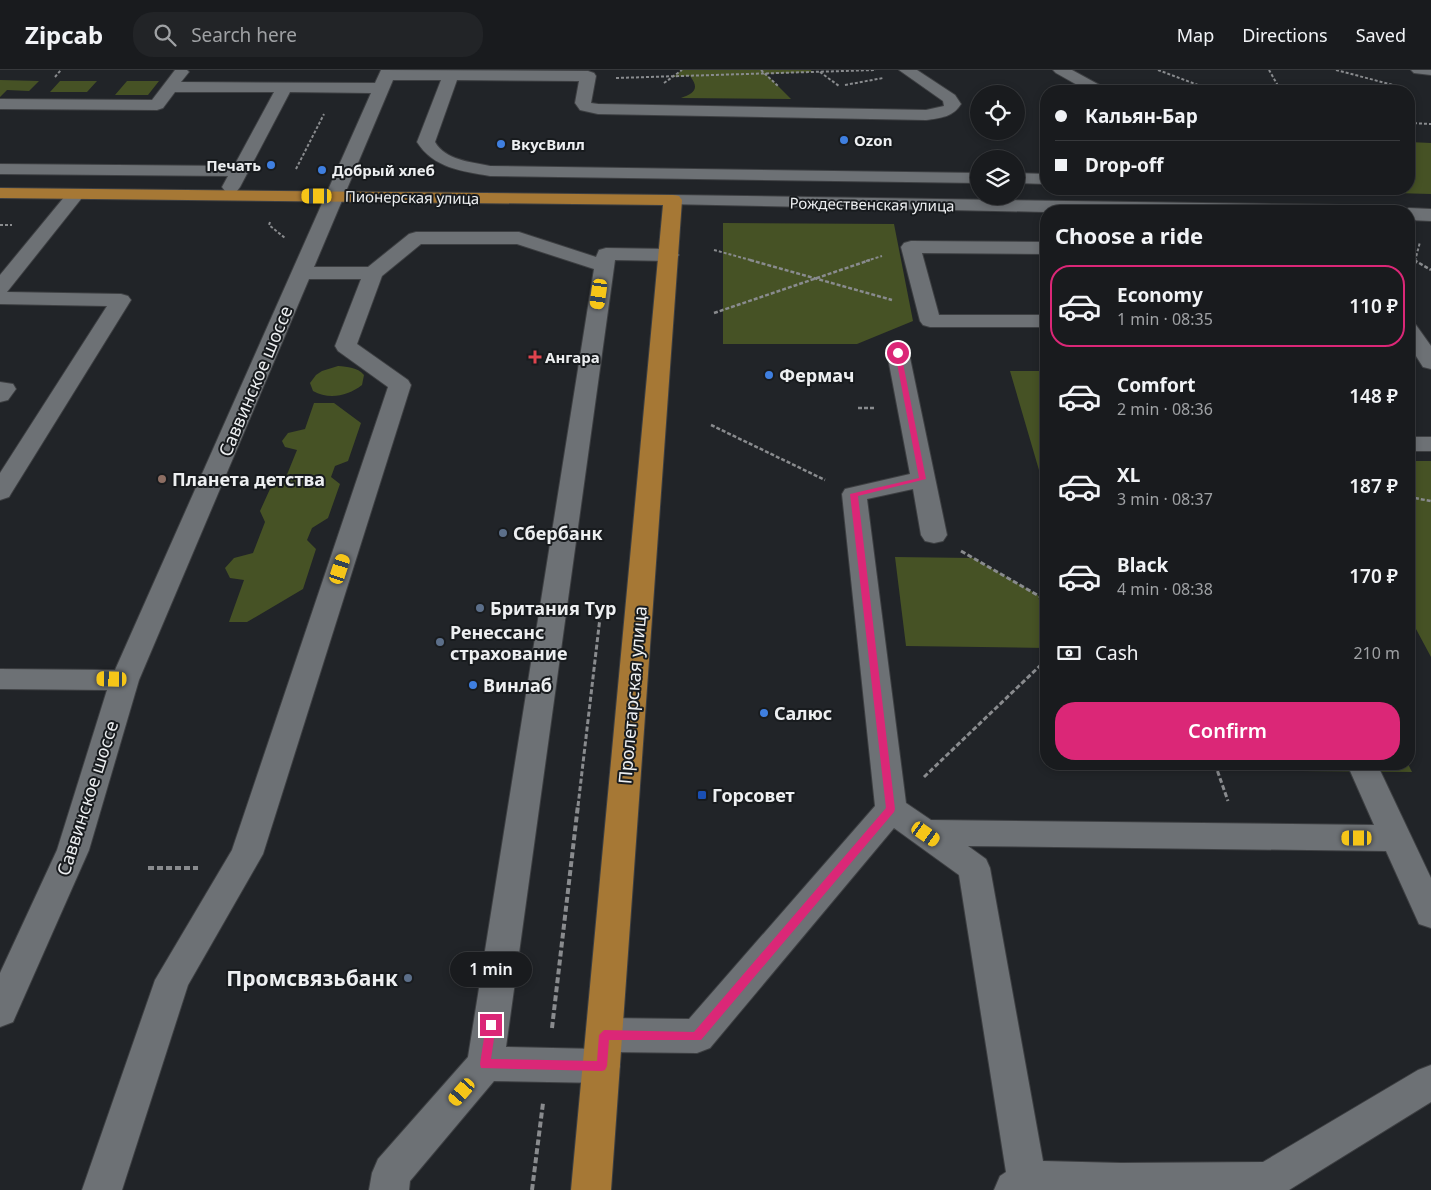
<!DOCTYPE html>
<meta charset="utf-8">
<style>
body{margin:0;font-family:"Noto Sans",sans-serif;background:#222427;color:#f1f3f6;height:100vh;display:flex;flex-direction:column;font-size:19px;white-space:nowrap}
*{box-sizing:border-box;margin:0}
p{font-size:16px;color:#9fa1a4}
.icon{flex:none;width:28px;height:28px;fill:none;stroke:currentColor;stroke-width:2;stroke-linecap:round;stroke-linejoin:round}
.map{position:relative;flex:1;overflow:hidden}
.details{position:absolute;left:1040px;top:135px;width:375px;height:565px;display:flex;flex-direction:column;background:#191b1e;border-radius:20px;box-shadow:0 2px 8px #0003,0 0 0 1px #37393c}
.details>*{flex:none}
.guide{position:absolute;left:1040px;top:15px;width:375px;height:110px;border-radius:20px;box-shadow:0 2px 8px #0003,0 0 0 1px #37393c;display:grid;align-content:center;height:110px;padding:0 15px;background:#191b1e}
.tools{position:absolute;left:970px;top:15px;display:grid;gap:10px}
.tools a{display:grid;place-items:center;width:55px;height:55px;border-radius:50%;background:#191b1e;box-shadow:0 2px 8px #0003,0 0 0 1px #37393c;font-size:25px}
.end{position:absolute;width:22px;height:22px;margin:-11px;border:6px solid #db2777;background:#fff;box-shadow:0 0 0 2px #fff}
.from{border-radius:50%}
.bubble{position:absolute;height:35px;border-radius:18px;background:#191b1e;box-shadow:0 2px 8px #0003,0 0 0 1px #37393c;font-size:16px;font-weight:600;line-height:35px;text-align:center}
.car{position:absolute;width:15px;height:30px;margin:-15px -8px;border-radius:6px;box-shadow:0 0 4px 1px #0007;background:linear-gradient(#f5c518 24%,#345 0 40%,#f5c518 0 76%,#345 0 86%,#f5c518 0)}
.guide b{display:flex;align-items:center;gap:18px;height:48px;font-size:19px}
.guide b+b{border-top:1px solid #37393c}
.guide i{width:12px;height:12px;background:#f1f3f6}
ul{padding:0;list-style:none}
li{display:flex;align-items:center;gap:15px;height:82px;margin:0 10px 8px;padding:0 5px;border:2px solid transparent;border-radius:20px}
li div{flex:1}
li b{display:block;font-size:19px}
li em{font-style:normal;font-weight:600}
li.selected{border-color:#db2777}
li>.icon{width:45px;height:45px;stroke-width:1.5}
h2{padding:0 15px;font-size:22px;line-height:60px}
.pay{display:flex;align-items:center;gap:12px;height:55px;padding:0 15px;font-size:19px}
.pay p{margin-inline-start:auto}
.primary-button{display:flex;gap:10px;margin-top:auto;padding:10px 15px}
.primary-button a{flex:1;height:58px;border-radius:20px;background:#db2777;color:#fff;font-size:20px;font-weight:600;line-height:58px;text-align:center}
header{display:flex;align-items:center;gap:30px;box-sizing:border-box;height:70px;padding:0 25px;background:#191b1e;border-bottom:1px solid #37393c}
header strong{font-size:24px}
nav{display:flex;gap:28px;margin-inline-start:auto;font-size:18px}
.search{width:350px;height:45px;background:#222427;display:flex;align-items:center;gap:12px;box-sizing:border-box;padding:0 18px;border-radius:20px;color:#9fa1a4;font-size:19px}
.map>svg:first-child{display:block}
.green{fill:#465225}
.lines{fill:none;stroke-linecap:round;stroke-linejoin:round}
.minor-casing{stroke:#3d3f42;stroke-width:2}
.major-casing{stroke:#3d3f42;stroke-width:2}
.path-far3{stroke:#898b8e;stroke-width:2;stroke-dasharray:3 2;stroke-linecap:butt}
.path-far2{stroke:#898b8e;stroke-width:2.5;stroke-dasharray:4 2;stroke-linecap:butt}
.path-far1{stroke:#898b8e;stroke-width:3;stroke-dasharray:5 2.5;stroke-linecap:butt}
.path{stroke:#898b8e;stroke-width:4;stroke-dasharray:6 3;stroke-linecap:butt}
.minor{fill:#6d7175;fill-rule:evenodd}
.major{fill:#a67835;fill-rule:evenodd}
.route{fill:#db2777}
.shop-dot{fill:#3f7fe0;stroke:#181b1e;stroke-width:2}
.health-dot{fill:#e0444e;stroke:#181b1e;stroke-width:2}
.education-dot{fill:#8d6e63;stroke:#181b1e;stroke-width:2}
.service-dot{fill:#5c6f8a;stroke:#181b1e;stroke-width:2}
.transit-dot{fill:#1a4fb4;stroke:#181b1e;stroke-width:2}
.labels{text-anchor:middle;dominant-baseline:central;stroke-width:4;stroke-linejoin:round;paint-order:stroke}
.far-poi-label{font-size:15px;font-weight:bold;fill:#edeff1;stroke:#181b1e;text-anchor:start}
.far-street-label{font-size:15px;fill:#edeff1;stroke:#181b1e}
.poi-label{font-size:18px;font-weight:bold;fill:#edeff1;stroke:#181b1e;text-anchor:start}
.street-label{font-size:18px;fill:#edeff1;stroke:#181b1e}
.near-poi-label{font-size:21px;font-weight:bold;fill:#edeff1;stroke:#181b1e;text-anchor:end}
</style>
<header>
<strong>Zipcab</strong>
<div class="search"><svg class="icon" aria-label="search" viewBox="0 0 24 24"><circle cx="10" cy="10" r="6"/><path d="M15 15l6 6"/></svg>Search here</div>
<nav><a>Map</a><a>Directions</a><a>Saved</a></nav>
</header>
<div class="map">
<svg width="1431" height="1120" viewBox="0 0 1431 1120">
<rect width="100%" height="100%" fill="#212428"/>
<path class="green" d="M682,0H811L812,2L766,4L791,29L681,28C694,23 700,19 690,6L673,7Z
M0,10L39,11L29,21L7,20L0,27Z
M60,11H97L87,22H50Z
M127,11H159L148,25H115Z
M1409,72L1431,73V124L1322,121L1318,119H1409Z
M723,153L894,154L913,251L857,274H723Z
M338,296C348,297 357,297 364,305L362,315C348,326 329,330 313,321L310,313L316,305L322,301Z
M1010,301H1046V424Z
M314,333H334L361,353L348,391L335,396L331,407L340,414L328,448L312,458L307,470L316,479L303,519L247,552H229L244,510L230,508L225,498L234,488L253,483L265,452L260,441L270,419L284,412L297,380L285,377L282,371L288,363L305,359Z
M1409,391H1431V587L1409,546Z
M895,487L973,488L1038,525L1046,563V578L906,576Z
M1297,694H1408L1412,702L1300,701Z"/>
<g class="lines">
<defs>
<path id="minor" d="M175,0H187L189,2L181,12L375,13L381,0L588,1L594,3L596,6L591,33L598,34L926,40L944,36L943,31L899,0H917L955,25L961,34C953,47 941,48 926,50L598,44L580,40L575,33L579,11L457,10L435,72C445,90 471,92 490,96L979,103V113L490,106C462,101 433,98 417,72L441,10H393L314,197H368L409,164L416,162H519L596,187L599,180L606,178L669,179L676,181L679,185L676,189L669,191L615,190L506,977L597,979L591,977L586,965L591,953L604,948L689,949L875,736L842,424L845,419L910,404L887,283L890,278L898,277L906,278L909,283L947,465L943,471L934,473L925,471L921,465L913,419L867,429L906,733L931,750L1374,755L1347,694H1377L1431,808V858L1419,854L1386,781L968,776L986,789L990,798L1043,1091L1121,1093L1263,1092L1418,1000L1431,995V1032L1289,1120H994L1000,1106L1006,1102L959,805L894,758L710,978L697,983L609,982L615,984L620,996L615,1008L602,1013L494,1011L410,1111L409,1120H369L372,1103L378,1089L468,987L594,199L517,174H421L382,206L357,274L408,310L411,315L263,784L188,915L122,1120H82L155,910L232,780L388,317L338,281L335,276L361,209H309L139,610L89,780L13,952L0,957V903L57,780L107,620L0,619V599L115,600L371,23L290,22L240,117L237,121L231,122L225,121L222,117L228,106L0,104V94L234,96L274,22H175L163,38L157,40L0,39V29L152,30Z
M1053,0H1072L1105,18L1107,21H1088L1056,3Z
M1411,0H1431V5L1414,3Z
M1016,103L1046,104V114L1016,113Z
M76,119L82,120L85,124L7,222L121,224L128,226L131,230L12,422L9,427L0,430V403L107,236L0,234V205L70,120Z
M673,125L1341,135L1348,137L1350,141L1046,142L667,134L664,130L667,126Z
M1409,138L1431,139V151L1409,150V141H1402Z
M911,171L1046,172V184L922,183L939,245H1046V257H930L923,255L920,251L901,177L904,173Z
M1409,253L1416,255L1431,276V299L1423,297L1409,275Z
M0,312L13,314L16,319L8,330L0,332Z
M1409,367H1431V381H1409Z"/>
<path id="major" d="M0,118L673,125L679,126L682,130L611,1120H571L663,135L0,128Z"/>
</defs>
<use href="#minor" class="minor-casing"/>
<use href="#major" class="major-casing"/>
<path class="path-far3" d="M761,0L778,16
M1158,0L1214,21
M1269,0L1281,21
M1336,0L1397,16
M820,2L839,16
M55,7L61,0
M616,8L876,0
M664,13L682,0
M845,15L883,8
M1277,15L1398,17
M1409,53L1431,54
M296,99L324,44
M270,152L269,155L285,168
M0,155H12
M714,180L754,191
M1409,187L1416,191
M866,191L882,186
M1415,191L1420,172"/>
<path class="path-far2" d="M750,190L892,230
M1414,190L1431,200
M1409,217L1416,190
M714,243L870,190
M858,338H875
M711,355L825,410
M1409,427L1431,431"/>
<path class="path-far1" d="M961,481L1046,530
M1215,694L1228,731
M924,707L1046,590
M578,736L601,539"/>
<path class="path" d="M148,798H198
M552,958L578,735
M532,1120L543,1033"/>
<use href="#minor" class="minor"/>
<use href="#major" class="major"/>
</g>
<path class="route" d="M898,281L901,283L926,409L858,426L895,739L894,742L701,970H609L607,996L605,1000L602,1001L481,998L480,994L486,955L491,950L496,955L491,989L597,991L599,965L604,960L694,962L886,738L850,424L919,408L895,283Z"/>
<g class="shop-dot">
<circle cx="844" cy="70" r="5"/>
<circle cx="501" cy="74" r="5"/>
<circle cx="271" cy="95" r="5"/>
<circle cx="322" cy="100" r="5"/>
<circle cx="769" cy="305" r="5"/>
<circle cx="473" cy="615" r="5"/>
<circle cx="764" cy="643" r="5"/>
</g>
<path class="health-dot" d="M532.5 279.5h5v5h5v5h-5v5h-5v-5h-5v-5h5z"/>
<circle class="education-dot" cx="162" cy="409" r="5"/>
<g class="service-dot">
<circle cx="503" cy="463" r="5"/>
<circle cx="480" cy="538" r="5"/>
<circle cx="440" cy="572" r="5"/>
<circle cx="408" cy="908" r="5"/>
</g>
<rect class="transit-dot" x="697" y="720" width="10" height="10" rx="2.5"/>
<g class="labels">
<g class="far-poi-label">
<text x="854" y="70">Ozon</text>
<text x="511" y="74">ВкусВилл</text>
<text x="261" y="95" text-anchor="end">Печать</text>
<text x="332" y="100">Добрый хлеб</text>
<text x="545" y="287">Ангара</text>
</g>
<g class="far-street-label">
<text transform="translate(412 127) rotate(1)">Пионерская улица</text>
<text transform="translate(872 134) rotate(1)">Рождественская улица</text>
</g>
<g class="poi-label">
<text x="779" y="305">Фермач</text>
<text x="172" y="409">Планета детства</text>
<text x="513" y="463">Сбербанк</text>
<text x="490" y="538">Британия Тур</text>
<text x="450" y="562">Ренессанс<tspan x="450" dy="21">страхование</tspan></text>
<text x="483" y="615">Винлаб</text>
<text x="774" y="643">Салюс</text>
<text x="712" y="725">Горсовет</text>
</g>
<g class="street-label">
<text transform="translate(255 311) rotate(-67)">Саввинское шоссе</text>
<text transform="translate(632 625) rotate(-85)">Пролетарская улица</text>
<text transform="translate(87 728) rotate(-72)">Саввинское шоссе</text>
</g>
<g class="near-poi-label">
<text x="398" y="908">Промсвязьбанк</text>
</g>
</g>
</svg>
<div class="tools">
<a><svg class="icon" aria-label="locate" viewBox="0 0 24 24"><circle cx="12" cy="12" r="6"/><path d="M12 2v4M12 18v4M2 12h4M18 12h4"/></svg></a>
<a><svg class="icon" aria-label="layers" viewBox="0 0 24 24"><path d="M12 4l9 5-9 5-9-5zM3 14l9 5 9-5"/></svg></a>
</div>
<i class="end from" style="left:898px;top:283px"></i>
<i class="end" style="left:491px;top:955px"></i>
<div class="bubble" style="left:450px;top:882px;width:82px">1 min</div>
<i class="car" style="left:317px;top:126px;rotate:270deg"></i>
<i class="car" style="left:599px;top:224px;rotate:188deg"></i>
<i class="car" style="left:340px;top:499px;rotate:18deg"></i>
<i class="car" style="left:112px;top:609px;rotate:271deg"></i>
<i class="car" style="left:926px;top:764px;rotate:125deg"></i>
<i class="car" style="left:1357px;top:768px;rotate:270deg"></i>
<i class="car" style="left:462px;top:1022px;rotate:221deg"></i>
<div class="guide">
<b><i class="from"></i>Кальян-Бар</b>
<b><i></i>Drop-off</b>
</div>
<section class="details">
<h2>Choose a ride</h2>
<ul>
<li class="selected"><svg class="icon" aria-label="car" viewBox="0 0 24 24"><path d="M5 17H2v-5l4-1 3-4h7l3 4 3 1v5h-3M9 17h6M6 11h13"/><circle cx="7" cy="17" r="2"/><circle cx="17" cy="17" r="2"/></svg><div><b>Economy</b><p>1 min · 08:35</p></div><em>110 ₽</em></li>
<li><svg class="icon" aria-label="car" viewBox="0 0 24 24"><path d="M5 17H2v-5l4-1 3-4h7l3 4 3 1v5h-3M9 17h6M6 11h13"/><circle cx="7" cy="17" r="2"/><circle cx="17" cy="17" r="2"/></svg><div><b>Comfort</b><p>2 min · 08:36</p></div><em>148 ₽</em></li>
<li><svg class="icon" aria-label="car" viewBox="0 0 24 24"><path d="M5 17H2v-5l4-1 3-4h7l3 4 3 1v5h-3M9 17h6M6 11h13"/><circle cx="7" cy="17" r="2"/><circle cx="17" cy="17" r="2"/></svg><div><b>XL</b><p>3 min · 08:37</p></div><em>187 ₽</em></li>
<li><svg class="icon" aria-label="car" viewBox="0 0 24 24"><path d="M5 17H2v-5l4-1 3-4h7l3 4 3 1v5h-3M9 17h6M6 11h13"/><circle cx="7" cy="17" r="2"/><circle cx="17" cy="17" r="2"/></svg><div><b>Black</b><p>4 min · 08:38</p></div><em>170 ₽</em></li>
</ul>
<div class="pay"><svg class="icon" aria-label="cash" viewBox="0 0 24 24"><path d="M3 7h18v10H3z"/><circle cx="12" cy="12" r="2"/></svg>Cash<p>210 m</p></div>
<div class="primary-button"><a>Confirm</a></div>
</section>
</div>
